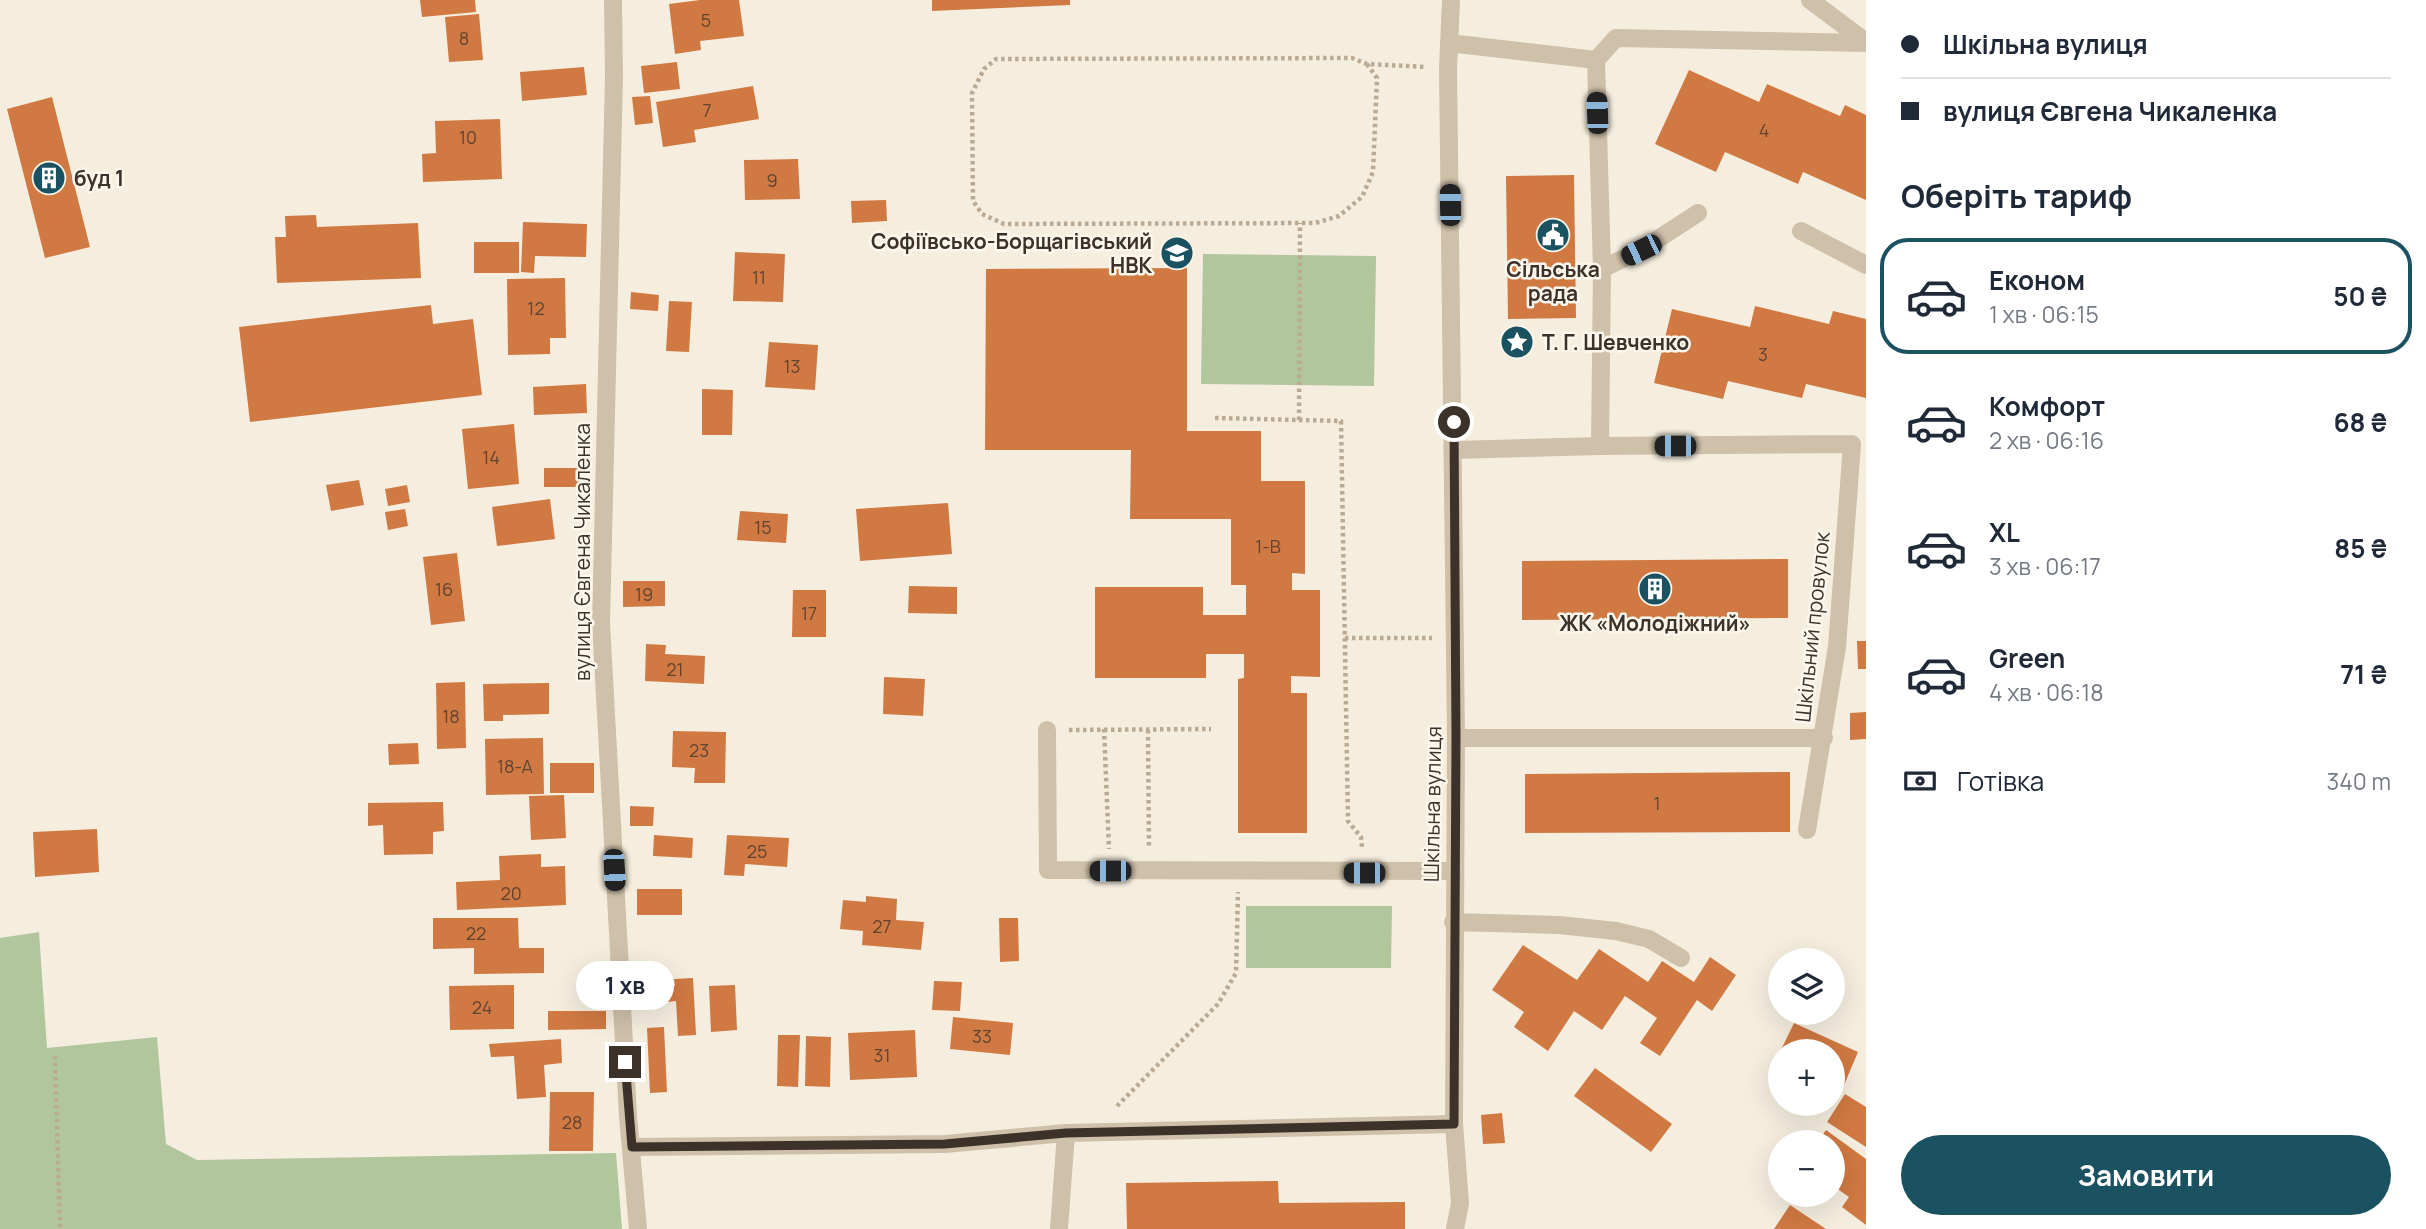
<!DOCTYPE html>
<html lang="uk">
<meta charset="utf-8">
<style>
body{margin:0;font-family:Manrope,sans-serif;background:#f6f6f7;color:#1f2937;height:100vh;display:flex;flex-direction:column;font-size:26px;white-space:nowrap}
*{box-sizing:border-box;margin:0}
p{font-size:23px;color:#747a83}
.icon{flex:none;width:38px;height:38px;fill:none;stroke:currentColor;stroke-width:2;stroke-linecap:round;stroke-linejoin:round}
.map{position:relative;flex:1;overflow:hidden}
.drawer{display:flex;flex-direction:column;background:#fff;width:560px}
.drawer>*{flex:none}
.guide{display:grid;align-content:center;height:154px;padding:0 35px;background:#fff}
.buttons{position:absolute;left:1768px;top:948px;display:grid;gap:14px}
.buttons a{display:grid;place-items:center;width:77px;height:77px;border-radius:50%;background:#fff;box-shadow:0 7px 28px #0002;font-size:35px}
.end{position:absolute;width:32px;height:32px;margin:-16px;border:9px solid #3c322a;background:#fff;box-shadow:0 0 0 4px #fff}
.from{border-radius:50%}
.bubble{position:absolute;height:49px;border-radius:24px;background:#fff;box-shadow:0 7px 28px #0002;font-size:23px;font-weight:700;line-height:49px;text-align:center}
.car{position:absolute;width:21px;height:42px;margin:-21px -10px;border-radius:9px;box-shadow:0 0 5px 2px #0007;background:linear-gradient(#222 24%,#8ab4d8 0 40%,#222 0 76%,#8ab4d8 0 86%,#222 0)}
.guide b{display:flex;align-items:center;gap:24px;height:66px;font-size:26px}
.guide b+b{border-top:2px solid #e0e1e3}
.guide i{width:18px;height:18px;background:#1f2937}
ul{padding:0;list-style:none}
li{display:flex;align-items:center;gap:21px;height:116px;margin:0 14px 10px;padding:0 21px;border:4px solid transparent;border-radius:28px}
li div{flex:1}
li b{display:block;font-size:26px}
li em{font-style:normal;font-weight:700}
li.on{border-color:#1b5261}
li>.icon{width:63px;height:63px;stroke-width:1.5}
h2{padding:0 35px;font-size:32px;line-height:84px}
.pay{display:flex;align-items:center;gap:18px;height:77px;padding:0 35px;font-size:26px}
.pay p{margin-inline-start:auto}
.action{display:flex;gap:14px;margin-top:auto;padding:14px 35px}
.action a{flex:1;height:80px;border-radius:42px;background:#1b5261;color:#fff;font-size:28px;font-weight:700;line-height:80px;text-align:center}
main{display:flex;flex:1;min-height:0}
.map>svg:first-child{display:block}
.green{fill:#b2c69d}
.building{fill:#d07942}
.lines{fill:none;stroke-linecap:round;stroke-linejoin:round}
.path{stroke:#bbaa93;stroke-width:4.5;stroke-dasharray:3.5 3.5;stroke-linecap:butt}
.minor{stroke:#cfc0a9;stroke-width:18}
.route{stroke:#3c322a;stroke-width:9}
.labels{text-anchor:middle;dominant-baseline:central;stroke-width:5;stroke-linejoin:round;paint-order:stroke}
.number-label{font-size:18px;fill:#614430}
.poi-label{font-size:21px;font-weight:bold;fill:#3c322a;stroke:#fcf7ec;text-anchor:start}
.street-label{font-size:21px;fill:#3c322a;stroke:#fcf7ec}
</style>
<main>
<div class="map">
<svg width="1866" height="1229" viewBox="0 0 1866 1229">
<rect width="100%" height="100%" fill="#f5eedf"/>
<path class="green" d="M1203,254L1376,256L1374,386L1201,384Z
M1246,906H1392L1391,968H1246Z
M39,932L47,1048L157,1037L166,1144L197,1160L616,1153L622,1229H0V938Z"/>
<path class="building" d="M420,0H475L476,12L422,17Z
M700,0H739L744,36L700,41L701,50L675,54L669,4Z
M932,0H1070V5L932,11Z
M479,14L483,60L449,62L445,17Z
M677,62L680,89L644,93L641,66Z
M584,67L587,95L522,101L520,72Z
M1689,70L1759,102L1767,84L1840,116L1845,105L1866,115V200L1803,172L1798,184L1725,152L1716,172L1655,144Z
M753,86L759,119L694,130L696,142L663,147L656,102Z
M650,96L653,123L635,125L632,97Z
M52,97L90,247L45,258L7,109Z
M500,119L502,179L423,182L422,154L436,153L435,121Z
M798,159L800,199L745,200L744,160Z
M1574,175L1576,318L1508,319L1506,176Z
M886,200L887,221L852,223L851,201Z
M316,215L317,227L418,223L421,278L277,283L275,237H286L285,216Z
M523,222L587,224L586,257L535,256L534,273L521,272Z
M474,242H519V273H474Z
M735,252L785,254L783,302L733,301Z
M1187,268V431H1261V481H1305V574L1292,573V590H1320V677L1291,676V693H1307V833H1238V679L1244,678V654H1206V678H1095V587H1203V615H1246V585H1231V519H1130L1131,450H985L986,269Z
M565,278L566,338H550V354L508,355L507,279Z
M631,292L659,295L658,311L630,309Z
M669,301L692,302L689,352L666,351Z
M431,305L433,324L473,319L482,395L250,422L239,327Z
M1755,306L1829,324L1833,311L1866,319V398L1806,384L1802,398L1728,381L1723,399L1654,383L1672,309L1750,327Z
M769,342L818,345L815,390L765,387Z
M586,384L587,413L534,415L533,387Z
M702,389L733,390L732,435H702Z
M514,424L519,484L468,489L462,429Z
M544,468H581V487H544Z
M359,480L364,505L331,511L326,485Z
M407,485L410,502L388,506L385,489Z
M550,499L555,539L497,546L492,507Z
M948,503L952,554L860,561L856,509Z
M405,509L408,526L388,530L385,512Z
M740,511L788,514L786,543L737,540Z
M457,553L465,621L431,625L423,557Z
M1788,559V618L1522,620V561Z
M623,581H665V606L623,607Z
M909,586L957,587V614L908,613Z
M793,590H826V637H792Z
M1857,641H1866V669H1858Z
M646,644L666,645L665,654L705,656L704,684L645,681Z
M884,677L925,679L923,716L883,714Z
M465,682L466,748L437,749L436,683Z
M549,683V714L503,715V721H484L483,684Z
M1866,712V739L1850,740V713Z
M673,731L726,732L725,783H694L695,768L672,767Z
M543,738L544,794L486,795L485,739Z
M418,743L419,764L389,765L388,744Z
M550,763H594V793H550Z
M1790,772V832L1525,833V774Z
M564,795L566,838L531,840L529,796Z
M443,802L444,831L433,832V854L384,855L383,825L368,826V803Z
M630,806L654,807L653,826H630Z
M97,829L99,872L35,877L33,832Z
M654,835L693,838L692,858L653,856Z
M727,835L789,838L787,867L745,864L744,876L724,875Z
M541,854V867L565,866L566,905L457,910L456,882L500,880L499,856Z
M637,889H682V915H637Z
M866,896L897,899L896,920L924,922L921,950L862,945L863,931L840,929L843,900L866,902Z
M433,918H518L519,948H544V973L474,974V948L433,949Z
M999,918H1018L1019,961L1000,962Z
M1523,945L1577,980L1599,949L1648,982L1662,961L1694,982L1710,957L1736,975L1712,1011L1697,1000L1660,1056L1640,1043L1657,1018L1625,996L1602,1030L1574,1011L1548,1051L1514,1027L1524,1012L1492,990Z
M693,978L696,1035L678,1036L676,1001L668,1002L667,987L675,986L674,979Z
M934,981L962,982L960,1011L932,1010Z
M514,985V1029L450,1030L449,986Z
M735,985L737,1030L711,1032L709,986Z
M548,1011H606V1029L548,1030Z
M953,1017L1013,1023L1010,1055L950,1049Z
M1794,1023L1858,1052L1844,1085L1832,1079V1052H1780Z
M664,1027L667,1092L650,1093L647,1028Z
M915,1030L917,1077L850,1080L848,1033Z
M778,1035H800L798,1087L777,1086Z
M806,1036L831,1037L830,1087L805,1086Z
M561,1039L562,1063L544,1065L546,1097L517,1099L514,1056L491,1057L489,1044Z
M1595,1068L1672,1124L1651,1152L1574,1096Z
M550,1092H594L593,1151H549Z
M1845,1094L1866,1107V1147L1827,1122Z
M1502,1113L1505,1143L1483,1144L1481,1115Z
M1826,1130L1866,1159V1225L1842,1207L1849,1197L1832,1185V1143H1817Z
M1278,1181L1279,1203L1405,1202V1229H1127L1126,1183Z
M1790,1205L1826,1229H1774Z"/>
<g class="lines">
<path class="path" d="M1367,64L1377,78L1373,172L1362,197L1339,216L1315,223L1004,224L982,214L973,201L972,93L984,69L996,59L1352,58L1367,64L1427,67
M1215,418L1341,421L1348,821L1361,837L1362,847
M1299,420L1300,223
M1345,638H1432
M1104,729L1109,849
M1069,730L1211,729
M1148,730L1149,849
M55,1056L60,1229
M1117,1106L1218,1004L1236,973L1238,892"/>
<path class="minor" d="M613,0L614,76L601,623L628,1116L638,1229
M1451,0L1448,69L1456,738L1454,1124L1460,1203L1455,1229
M1810,0L1866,42
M1449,43L1596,60L1616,38L1866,43
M1596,60L1602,269L1600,446
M1801,231L1866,265
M1602,269L1641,250L1698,213
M1454,450L1600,446L1852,444
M1047,730L1048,870L1453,871
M1456,738H1824
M1807,830L1837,647L1852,444
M1453,922L1559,925L1616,931L1649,939L1681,958
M632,1147L945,1144L1066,1133L1454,1124
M1059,1229L1066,1133"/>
</g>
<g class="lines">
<path class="route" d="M625,1062L632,1147L945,1144L1066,1133L1454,1124L1456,738L1454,422"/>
</g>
<defs>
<symbol id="building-disc" viewBox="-11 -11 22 22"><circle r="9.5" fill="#1b5261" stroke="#fcf7ec"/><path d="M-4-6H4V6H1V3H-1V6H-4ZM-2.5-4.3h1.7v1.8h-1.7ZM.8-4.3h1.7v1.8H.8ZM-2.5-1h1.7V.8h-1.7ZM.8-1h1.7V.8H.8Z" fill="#fff"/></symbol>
<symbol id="civic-disc" viewBox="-11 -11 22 22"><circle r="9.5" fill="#1b5261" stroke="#fcf7ec"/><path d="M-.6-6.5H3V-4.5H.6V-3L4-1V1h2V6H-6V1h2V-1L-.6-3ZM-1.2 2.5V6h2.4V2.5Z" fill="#fff"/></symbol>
<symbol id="school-disc" viewBox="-11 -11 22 22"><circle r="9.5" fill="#1b5261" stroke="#fcf7ec"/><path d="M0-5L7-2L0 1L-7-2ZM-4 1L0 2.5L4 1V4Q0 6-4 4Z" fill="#fff"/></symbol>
<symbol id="sight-disc" viewBox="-11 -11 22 22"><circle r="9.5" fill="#1b5261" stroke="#fcf7ec"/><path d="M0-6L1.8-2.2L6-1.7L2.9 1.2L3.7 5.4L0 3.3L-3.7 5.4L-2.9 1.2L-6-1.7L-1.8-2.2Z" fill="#fff"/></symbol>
</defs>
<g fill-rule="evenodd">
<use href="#building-disc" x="30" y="159" width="38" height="38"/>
<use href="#civic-disc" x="1534" y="216" width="38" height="38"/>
<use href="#school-disc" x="1158" y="234" width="38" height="38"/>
<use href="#sight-disc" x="1498" y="323" width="38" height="38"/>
<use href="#building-disc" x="1636" y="570" width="38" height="38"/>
</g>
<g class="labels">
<g class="number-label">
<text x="706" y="20">5</text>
<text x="464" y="38">8</text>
<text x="707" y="110">7</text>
<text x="1764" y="130">4</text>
<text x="468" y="137">10</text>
<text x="772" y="180">9</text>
<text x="759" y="277">11</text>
<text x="536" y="308">12</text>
<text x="1763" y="354">3</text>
<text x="792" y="366">13</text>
<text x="491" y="457">14</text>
<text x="763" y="527">15</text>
<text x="1268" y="546">1-В</text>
<text x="444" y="589">16</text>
<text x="644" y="594">19</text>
<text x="809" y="613">17</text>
<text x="675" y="669">21</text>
<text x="451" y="716">18</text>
<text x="699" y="750">23</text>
<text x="515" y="766">18-А</text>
<text x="1657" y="803">1</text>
<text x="757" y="851">25</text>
<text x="511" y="893">20</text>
<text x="882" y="926">27</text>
<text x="476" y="933">22</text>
<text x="482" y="1007">24</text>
<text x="982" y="1036">33</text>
<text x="882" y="1055">31</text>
<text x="572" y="1122">28</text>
</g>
<g class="poi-label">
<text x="74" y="178">буд 1</text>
<text x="1152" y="241" text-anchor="end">Софіївсько-Борщагівський<tspan x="1152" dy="24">НВК</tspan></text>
<text x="1553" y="269" text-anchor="middle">Сільська<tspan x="1553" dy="24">рада</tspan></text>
<text x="1542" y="342">Т. Г. Шевченко</text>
<text x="1655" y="623" text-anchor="middle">ЖК «Молодіжний»</text>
</g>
<g class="street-label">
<text transform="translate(582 552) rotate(-90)">вулиця Євгена Чикаленка</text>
<text transform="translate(1812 627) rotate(-84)">Шкільний провулок</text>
<text transform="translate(1432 804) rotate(-89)">Шкільна вулиця</text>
</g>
</g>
</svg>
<div class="buttons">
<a><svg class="icon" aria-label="layers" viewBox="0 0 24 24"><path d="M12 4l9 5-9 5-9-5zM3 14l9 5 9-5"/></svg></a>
<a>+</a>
<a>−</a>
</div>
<i class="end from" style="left:1454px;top:422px"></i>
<i class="end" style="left:625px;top:1062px"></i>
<div class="bubble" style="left:576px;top:961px;width:98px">1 хв</div>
<i class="car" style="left:1597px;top:113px;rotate:358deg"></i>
<i class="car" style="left:1450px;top:205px;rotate:359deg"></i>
<i class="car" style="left:1641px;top:250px;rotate:244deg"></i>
<i class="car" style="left:1675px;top:446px;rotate:270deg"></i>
<i class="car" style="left:614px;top:870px;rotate:177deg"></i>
<i class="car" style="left:1110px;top:871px;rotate:270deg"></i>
<i class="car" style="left:1364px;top:873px;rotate:270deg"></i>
</div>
<section class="drawer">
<div class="guide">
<b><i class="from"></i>Шкільна вулиця</b>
<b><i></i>вулиця Євгена Чикаленка</b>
</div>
<h2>Оберіть тариф</h2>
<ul>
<li class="on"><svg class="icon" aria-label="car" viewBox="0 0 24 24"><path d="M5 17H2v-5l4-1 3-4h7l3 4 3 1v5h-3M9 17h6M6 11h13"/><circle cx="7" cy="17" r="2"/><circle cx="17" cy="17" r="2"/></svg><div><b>Економ</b><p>1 хв · 06:15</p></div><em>50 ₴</em></li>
<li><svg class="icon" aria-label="car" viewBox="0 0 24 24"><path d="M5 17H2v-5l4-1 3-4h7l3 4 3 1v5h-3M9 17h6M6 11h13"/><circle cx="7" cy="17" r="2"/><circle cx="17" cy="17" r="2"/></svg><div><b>Комфорт</b><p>2 хв · 06:16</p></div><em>68 ₴</em></li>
<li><svg class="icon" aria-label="car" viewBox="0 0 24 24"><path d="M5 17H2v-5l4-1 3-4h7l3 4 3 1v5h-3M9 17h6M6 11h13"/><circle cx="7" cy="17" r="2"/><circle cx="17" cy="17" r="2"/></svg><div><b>XL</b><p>3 хв · 06:17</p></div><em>85 ₴</em></li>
<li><svg class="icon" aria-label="car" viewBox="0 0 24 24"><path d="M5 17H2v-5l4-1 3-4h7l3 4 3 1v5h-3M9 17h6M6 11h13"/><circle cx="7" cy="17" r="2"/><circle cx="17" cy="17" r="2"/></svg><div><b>Green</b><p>4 хв · 06:18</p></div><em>71 ₴</em></li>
</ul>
<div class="pay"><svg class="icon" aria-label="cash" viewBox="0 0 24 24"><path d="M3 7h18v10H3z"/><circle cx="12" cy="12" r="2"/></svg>Готівка<p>340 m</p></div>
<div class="action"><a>Замовити</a></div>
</section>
</main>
